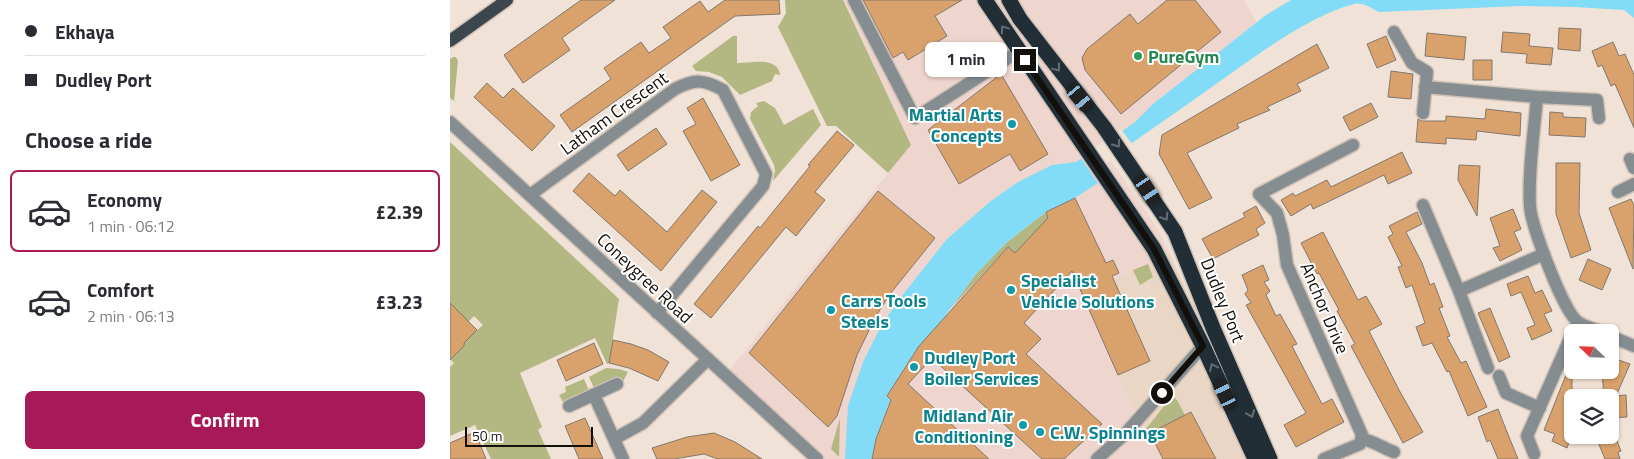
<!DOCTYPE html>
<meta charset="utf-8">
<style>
body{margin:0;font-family:"Titillium Web",sans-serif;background:#f7f7f7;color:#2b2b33;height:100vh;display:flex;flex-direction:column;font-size:19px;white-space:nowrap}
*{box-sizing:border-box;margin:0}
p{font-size:16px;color:#7c7c81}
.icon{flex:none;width:28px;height:28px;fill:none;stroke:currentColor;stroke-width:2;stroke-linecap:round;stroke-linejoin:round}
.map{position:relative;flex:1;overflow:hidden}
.sheet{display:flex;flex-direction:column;background:#fff;width:450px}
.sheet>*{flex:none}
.top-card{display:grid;align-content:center;height:110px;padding:0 25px;background:#fff}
.needle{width:32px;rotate:293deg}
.fabs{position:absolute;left:1114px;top:324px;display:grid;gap:10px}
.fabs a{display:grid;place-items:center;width:55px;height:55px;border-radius:8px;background:#fff;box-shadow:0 1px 4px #0004;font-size:25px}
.scale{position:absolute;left:15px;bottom:12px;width:128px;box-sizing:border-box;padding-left:5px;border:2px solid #130f0b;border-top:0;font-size:14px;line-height:18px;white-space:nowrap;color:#130f0b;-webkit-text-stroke:4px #fff;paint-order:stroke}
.end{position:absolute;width:22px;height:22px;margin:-11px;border:6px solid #130f0b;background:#fff;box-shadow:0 0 0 2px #fff}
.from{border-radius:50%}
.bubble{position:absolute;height:35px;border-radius:8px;background:#fff;box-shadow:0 1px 4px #0004;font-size:16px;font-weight:700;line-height:35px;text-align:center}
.car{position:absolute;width:15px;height:30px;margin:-15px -8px;border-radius:6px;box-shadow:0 0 4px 1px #0007;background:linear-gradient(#222 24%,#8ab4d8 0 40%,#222 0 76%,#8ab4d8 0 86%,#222 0)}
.top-card b{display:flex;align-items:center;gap:18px;height:48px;font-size:19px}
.top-card b+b{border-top:1px solid #e1e1e2}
.top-card i{width:12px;height:12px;background:#2b2b33}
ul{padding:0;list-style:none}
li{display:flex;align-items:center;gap:15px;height:82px;margin:0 10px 8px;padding:0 15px;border:2px solid transparent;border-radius:8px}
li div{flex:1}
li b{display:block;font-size:19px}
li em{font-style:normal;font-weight:700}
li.on{border-color:#a81957}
li>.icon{width:45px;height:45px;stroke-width:1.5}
h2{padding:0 25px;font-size:22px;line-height:60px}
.button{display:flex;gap:10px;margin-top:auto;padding:10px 25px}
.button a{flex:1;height:58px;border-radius:8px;background:#a81957;color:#fff;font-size:20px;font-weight:700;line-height:58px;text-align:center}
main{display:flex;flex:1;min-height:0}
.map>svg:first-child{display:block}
.built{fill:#ead6c5}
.industrial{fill:#eed5ce}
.green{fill:#b3b781;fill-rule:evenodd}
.water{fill:#82dcf8}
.pier{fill:#f0e2d6}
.building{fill:#d9a26d;stroke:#83776c}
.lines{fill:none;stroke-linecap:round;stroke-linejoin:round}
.minor-casing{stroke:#cdc0b6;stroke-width:15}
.major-casing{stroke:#cdc0b6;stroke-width:15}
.highway-casing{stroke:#cdc0b6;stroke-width:18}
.minor{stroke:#868d91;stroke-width:12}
.major{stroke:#3b464d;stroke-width:12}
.highway{stroke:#212e36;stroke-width:15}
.oneway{stroke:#646d72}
.route{stroke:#130f0b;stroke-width:6}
.leisure-dot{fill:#2e9e5b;stroke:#fff;stroke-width:2}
.culture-dot{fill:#0f9aa8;stroke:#fff;stroke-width:2}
.labels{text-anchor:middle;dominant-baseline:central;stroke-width:4;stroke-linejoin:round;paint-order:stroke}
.leisure-label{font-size:18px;font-weight:bold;fill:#27864d;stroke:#fff;text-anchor:start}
.street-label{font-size:18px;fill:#130f0b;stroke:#fff}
.culture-label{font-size:18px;font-weight:bold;fill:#0d838f;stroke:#fff;text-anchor:start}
</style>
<main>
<section class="sheet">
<div class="top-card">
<b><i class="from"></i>Ekhaya</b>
<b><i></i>Dudley Port</b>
</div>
<h2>Choose a ride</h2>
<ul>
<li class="on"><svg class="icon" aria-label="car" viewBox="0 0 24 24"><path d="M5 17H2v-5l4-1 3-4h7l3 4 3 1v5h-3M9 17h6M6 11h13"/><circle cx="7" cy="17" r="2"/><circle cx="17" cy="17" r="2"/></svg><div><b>Economy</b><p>1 min · 06:12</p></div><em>£2.39</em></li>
<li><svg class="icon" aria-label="car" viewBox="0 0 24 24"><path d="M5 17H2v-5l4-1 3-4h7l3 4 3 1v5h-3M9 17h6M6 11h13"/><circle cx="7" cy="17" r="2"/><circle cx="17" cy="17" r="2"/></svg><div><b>Comfort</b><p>2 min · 06:13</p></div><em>£3.23</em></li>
</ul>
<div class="button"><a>Confirm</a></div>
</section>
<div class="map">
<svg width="1184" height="459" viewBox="0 0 1184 459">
<rect width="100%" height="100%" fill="#f0e2d6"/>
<path class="built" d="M718,250L752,321L813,459H710L696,429L681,404L632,294L698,264Z"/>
<path class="industrial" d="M393,0H794L815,38L656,154L704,223L718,250L698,264L632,294L681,404L696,429L710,459H367L275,376L461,145Z"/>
<path class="green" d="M335,0H393L461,145L438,173L386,126H377L328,27L336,13Z
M283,36H287V63C300,63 328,56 330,75L325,74L322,81L290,95L272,77L259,72L246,71L242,66Z
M3,57H6L8,61L4,101L0,98V59Z
M314,101L325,108L334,125L363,109L371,125L323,181L325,171L324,165L300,119L301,112L308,106L306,103Z
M0,142L169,299L159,363L157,364L145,338L70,373L92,427L88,430L101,459H41L25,425L0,436V367L4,363L1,360V354L4,350H10L14,346V340L0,332ZM24,316L33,325L18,338L17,323Z
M596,212L634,292L632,294L621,272L565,253L558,247L501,308L526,274L556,243Z
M698,264L703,277L690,285L683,270Z
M156,368L169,369L178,372L170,387L145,390L139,377Z
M134,379L140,393L117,403L113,402L109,395L116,392L115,387Z
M722,396L727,400L735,415L698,434L696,429Z
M390,418L389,457L381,449Z"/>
<path class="water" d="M841,0H1184V18L1174,10L1125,7L1070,6L929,12C921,8 913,2 904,4C857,16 799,61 759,89C720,117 680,144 640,172L648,183L625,198L596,212L556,243L526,274L486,328L469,346L449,376L426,439L422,459H395L398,406L413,362L430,328L447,302L497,239L541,201L568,182L602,165L626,162L684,123L703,104L816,15Z"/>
<path class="pier" d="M671,129L683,145L643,172L650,182L648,183L630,157Z"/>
<path class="building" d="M131,0H165L112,38L120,50L73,83L54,55Z
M275,0H329L330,14L285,16L122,132L110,115L161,79L154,68L191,42L199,53L221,38L213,27L250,1L258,12Z
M413,0H512L485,16L497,36L458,60L453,52L443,58Z
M717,0H745L771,32L671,114L635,70L632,58L637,49L680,14L688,24Z
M1109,28L1131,29L1130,51L1108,49Z
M1053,32L1080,34L1079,46L1103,48L1101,65L1076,63L1077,54L1051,52Z
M977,33L1016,37L1014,60L975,56Z
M936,36L946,60L927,68L917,44Z
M1163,42L1169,56L1175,54L1184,75V128L1165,84L1161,86L1152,65L1148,67L1142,51Z
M867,44L879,68L847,84L851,91L817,107L820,110L787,124L789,128L737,153L762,198L739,209L709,154L712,135Z
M1023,60H1042V80H1023Z
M941,71L963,74L961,99L938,97Z
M551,74L598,154L570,171L560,154L509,184L478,130Z
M37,83L53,98L63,88L105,126L82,151L24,97Z
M253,98L290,165L261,181L233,131L246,124L237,108Z
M921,103L928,117L900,131L893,117Z
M1036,109L1071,113L1070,136L1027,131L1026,140L996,138V144L966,142L968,119L973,121H996V116L1035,119Z
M1100,112L1113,113V117L1136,118L1135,137L1099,135Z
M206,128L217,144L178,171L167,155Z
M387,131L404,145L365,192L375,200L346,236L336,227L261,318L244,304L308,226L310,228L360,166L358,165Z
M952,152L962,173L938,184L934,175L863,209L861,204L841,216L831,200L843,193L845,196L877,180L881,187Z
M1106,163H1130L1129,213L1141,250L1121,258L1106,214Z
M1009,165L1030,166L1027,216L1008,180Z
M139,173L165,196L170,190L217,232L252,190L267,202L211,271L123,191Z
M428,191L485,238L440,294L426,316L407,355L387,416L378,427L299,353Z
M625,198L656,263L663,260L669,273L662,276L700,361L668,375L622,271L574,323L591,339L576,354L652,424L614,459H592L482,358L458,384L539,459H422L426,439L441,400L437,396L469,346L558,247L565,253L598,218L596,212Z
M1181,199L1184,206L1183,269L1159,208Z
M806,206L815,223L806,229L809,235L763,259L752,239L795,217L793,213Z
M1063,209L1071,229L1064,232L1072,250L1050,261L1043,248L1050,246L1040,218Z
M967,212L972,224L956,232L972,263L980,285L984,283L993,307L989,308L1000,336L997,337L1011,363L1016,361L1037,407L1018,416L999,371L997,372L982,343L973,346L966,327L975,323L962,285L956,288L948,267L952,266L938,237L943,234L939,226Z
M873,232L908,300L916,296L932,324L919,331L949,390L973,432L953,443L901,346L905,344L887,311L889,310L869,273L867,274L851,243Z
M1138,259L1161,269L1152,290L1129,280Z
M813,265L819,280L814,282L820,291L816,295L826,316L830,314L847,344L842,346L872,404L882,399L894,422L846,447L834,425L856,413L796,305L801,303L795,294L798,290L792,275Z
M1078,276L1085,293L1092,290L1102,311L1094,314L1102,331L1082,340L1077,328L1085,325L1071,292L1061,296L1057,284Z
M0,303L27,330L14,343V346L0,360Z
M1040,308L1060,357L1049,362L1028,313Z
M163,340L181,344L198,350L219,362L208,381L179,368L159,363Z
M144,343L153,364L116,381L107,360Z
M1160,357L1180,364L1166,396L1176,395L1177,417L1160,418V398H1154L1152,370H1160Z
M1122,360V434L1117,448L1102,441L1105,434L1094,430Z
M1048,409L1057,432L1068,459H1048L1040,440L1037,442L1028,417Z
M741,412L766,459H713L700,433Z
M135,418L153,459H129L115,426Z
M25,432L36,459H0V443Z
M264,433L285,442L312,459H268L254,454L224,459H207L202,448L237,437Z
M1165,436L1171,451L1168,452L1170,459H1155L1148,442Z"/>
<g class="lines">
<defs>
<path id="minor" d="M404,0L465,118L569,51
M944,32L962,63L977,72L973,113
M975,87L1087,97L1147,100L1149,118
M1087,97C1084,133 1078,171 1080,207C1082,227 1113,311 1128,322C1135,327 1145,329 1152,332
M0,122L367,459
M1180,159L1184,168
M1168,192L1184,184
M80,195L225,89C245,79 253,79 273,90L316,174L313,186L207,313
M973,205L1009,291L1038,368
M1009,291L1094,254
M1160,336L1184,346
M1049,376L1056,393L1090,408
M144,395L173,459
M119,406L167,384
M164,439L193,423L257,360
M911,439C922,440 933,448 944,452
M1084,454L1077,436L1122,334
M647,459L675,434L753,346
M874,459L910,444L912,435L837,265L833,235L827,213L809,194L903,145"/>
<path id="major" d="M0,41L57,0"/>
<path id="highway" d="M535,0L704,249L753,346L805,459
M559,0L570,19L654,127L725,232L763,328L820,459"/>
</defs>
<use href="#minor" class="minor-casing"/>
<use href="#major" class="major-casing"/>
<use href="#highway" class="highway-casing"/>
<use href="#minor" class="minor"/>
<use href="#major" class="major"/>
<use href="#highway" class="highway"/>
</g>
<defs><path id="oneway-chevron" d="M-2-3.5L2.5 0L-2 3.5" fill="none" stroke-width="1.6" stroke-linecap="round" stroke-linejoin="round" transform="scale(1.25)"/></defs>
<g class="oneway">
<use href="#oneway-chevron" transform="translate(554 29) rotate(-124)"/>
<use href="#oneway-chevron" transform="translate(607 68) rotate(53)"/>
<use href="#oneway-chevron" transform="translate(667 144) rotate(55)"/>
<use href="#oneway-chevron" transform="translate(715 217) rotate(57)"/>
<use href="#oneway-chevron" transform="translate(763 367) rotate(-115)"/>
<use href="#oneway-chevron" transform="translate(801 414) rotate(67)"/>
</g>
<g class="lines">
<path class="route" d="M575,60L704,249L753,346L712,393"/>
</g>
<circle class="leisure-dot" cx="688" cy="56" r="5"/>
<g class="culture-dot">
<circle cx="562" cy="124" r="5"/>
<circle cx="561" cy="290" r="5"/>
<circle cx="381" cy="310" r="5"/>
<circle cx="464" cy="367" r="5"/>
<circle cx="573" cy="425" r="5"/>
<circle cx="590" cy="432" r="5"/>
</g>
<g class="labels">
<g class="leisure-label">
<text x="698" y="56">PureGym</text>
</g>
<g class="street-label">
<text transform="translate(164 113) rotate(-36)">Latham Crescent</text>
<text transform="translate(195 278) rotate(43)">Coneygree Road</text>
<text transform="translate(773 300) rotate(68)">Dudley Port</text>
<text transform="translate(875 308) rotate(67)">Anchor Drive</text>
</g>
<g class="culture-label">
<text x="552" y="114" text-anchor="end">Martial Arts<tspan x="552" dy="21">Concepts</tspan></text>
<text x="571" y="280">Specialist<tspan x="571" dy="21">Vehicle Solutions</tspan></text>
<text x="391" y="300">Carrs Tools<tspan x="391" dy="21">Steels</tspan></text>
<text x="474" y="357">Dudley Port<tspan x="474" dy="21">Boiler Services</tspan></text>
<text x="563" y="415" text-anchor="end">Midland Air<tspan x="563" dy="21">Conditioning</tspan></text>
<text x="600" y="432">C.W. Spinnings</text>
</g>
</g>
</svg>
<div class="fabs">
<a><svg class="needle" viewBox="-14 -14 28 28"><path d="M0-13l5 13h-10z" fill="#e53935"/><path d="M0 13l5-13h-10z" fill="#7c7c81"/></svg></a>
<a><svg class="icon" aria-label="layers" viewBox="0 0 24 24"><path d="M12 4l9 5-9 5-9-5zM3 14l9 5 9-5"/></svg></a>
</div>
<div class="scale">50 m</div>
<i class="end from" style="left:712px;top:393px"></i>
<i class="end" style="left:575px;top:60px"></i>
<div class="bubble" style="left:475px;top:42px;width:82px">1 min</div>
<i class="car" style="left:630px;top:98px;rotate:140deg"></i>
<i class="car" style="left:698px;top:190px;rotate:147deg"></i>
<i class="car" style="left:775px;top:394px;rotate:335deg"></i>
</div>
</main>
